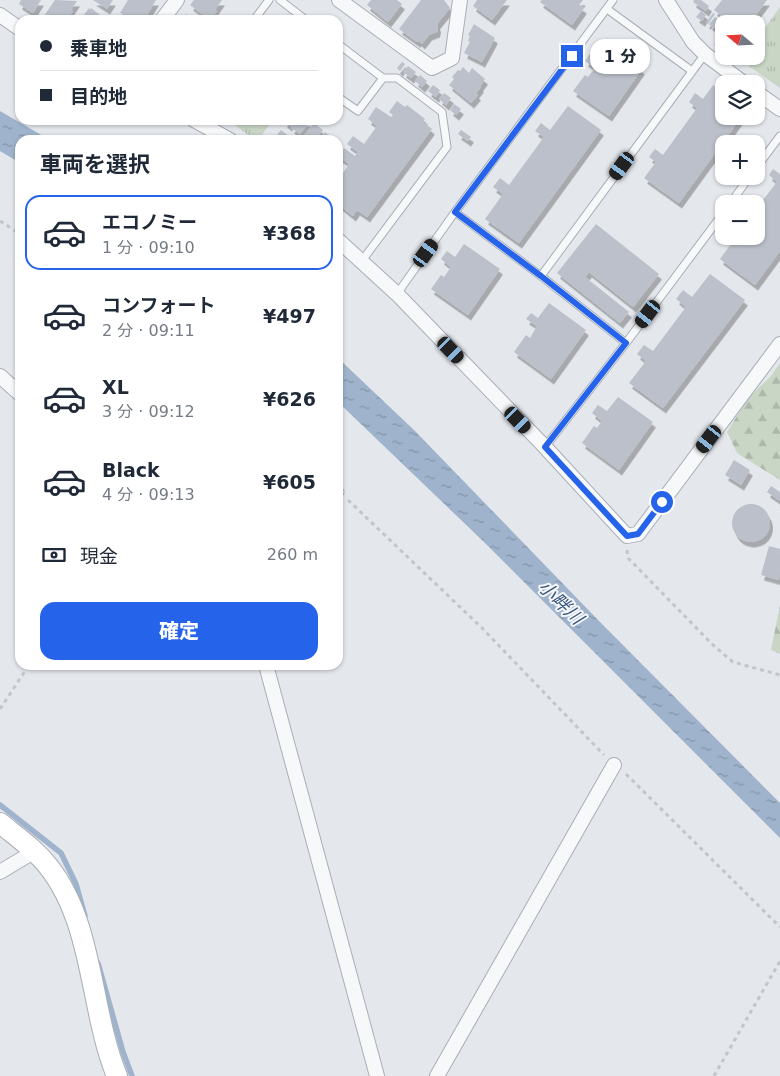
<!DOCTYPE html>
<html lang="ja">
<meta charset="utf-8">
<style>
body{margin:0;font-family:"DejaVu Sans","Noto Sans JP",sans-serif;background:#f2f2f3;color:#1f2937;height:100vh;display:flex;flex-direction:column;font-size:19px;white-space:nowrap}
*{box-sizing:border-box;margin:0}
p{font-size:16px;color:#747a83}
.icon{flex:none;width:28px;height:28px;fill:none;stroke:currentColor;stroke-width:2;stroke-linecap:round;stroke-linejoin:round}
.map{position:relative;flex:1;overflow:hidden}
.drawer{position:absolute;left:15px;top:135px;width:328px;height:535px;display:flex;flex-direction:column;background:#fff;border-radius:15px;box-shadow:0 1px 4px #0004}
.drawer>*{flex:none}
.banner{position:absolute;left:15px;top:15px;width:328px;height:110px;border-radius:15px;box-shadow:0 1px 4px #0004;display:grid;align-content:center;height:110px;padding:0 25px;background:#fff}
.needle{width:32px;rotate:289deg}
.controls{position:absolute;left:715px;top:15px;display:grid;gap:10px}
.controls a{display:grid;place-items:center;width:50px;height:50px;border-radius:10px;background:#fff;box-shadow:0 1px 4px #0004;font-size:25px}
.end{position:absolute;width:22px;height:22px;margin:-11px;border:6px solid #2563eb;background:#fff;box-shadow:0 0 0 2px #fff}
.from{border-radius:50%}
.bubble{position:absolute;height:35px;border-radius:15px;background:#fff;box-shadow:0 1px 4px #0004;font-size:16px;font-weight:800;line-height:35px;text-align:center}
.car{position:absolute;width:15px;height:30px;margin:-15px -8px;border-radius:6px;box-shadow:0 0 4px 1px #0007;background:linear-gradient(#222 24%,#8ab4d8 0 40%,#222 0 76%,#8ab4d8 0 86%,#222 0)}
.banner b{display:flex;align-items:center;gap:18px;height:48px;font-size:19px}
.banner b+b{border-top:1px solid #e0e1e3}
.banner i{width:12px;height:12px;background:#1f2937}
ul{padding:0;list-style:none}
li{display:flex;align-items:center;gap:15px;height:75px;margin:0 10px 8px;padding:0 15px;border:2px solid transparent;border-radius:15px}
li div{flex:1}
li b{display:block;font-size:19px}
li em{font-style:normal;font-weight:800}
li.active{border-color:#2563eb}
li>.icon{width:45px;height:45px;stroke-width:1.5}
h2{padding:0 25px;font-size:22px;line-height:60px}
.pay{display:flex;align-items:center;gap:12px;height:55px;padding:0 25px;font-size:19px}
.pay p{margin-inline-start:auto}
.primary-button{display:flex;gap:10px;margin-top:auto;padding:10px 25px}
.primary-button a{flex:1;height:58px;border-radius:15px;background:#2563eb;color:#fff;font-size:20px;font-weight:800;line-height:58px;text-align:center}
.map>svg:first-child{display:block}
.forest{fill:url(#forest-firs)}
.park{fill:url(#park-tufts)}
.water{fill:url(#water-ripples)}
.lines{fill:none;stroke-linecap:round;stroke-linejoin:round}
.stream{stroke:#9fb4cc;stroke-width:5.5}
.building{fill:#bbc0ca;filter:url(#shadow)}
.lane-casing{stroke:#a9aeb7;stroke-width:9}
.street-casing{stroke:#a9aeb7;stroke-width:16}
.secondary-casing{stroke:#a9aeb7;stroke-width:22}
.path{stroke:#c2c5cb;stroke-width:3;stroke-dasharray:4 4;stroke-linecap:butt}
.lane{stroke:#f7f8fa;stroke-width:7}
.street{stroke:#f7f8fa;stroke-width:14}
.secondary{stroke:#fff;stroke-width:20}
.route{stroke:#2563eb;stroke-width:6}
.labels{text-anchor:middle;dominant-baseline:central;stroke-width:4;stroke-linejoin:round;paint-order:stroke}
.water-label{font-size:18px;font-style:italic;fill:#34527a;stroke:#f4f6f9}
</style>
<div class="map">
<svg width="780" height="1076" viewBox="0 0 780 1076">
<defs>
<pattern id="forest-firs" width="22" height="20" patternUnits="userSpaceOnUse" patternTransform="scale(1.25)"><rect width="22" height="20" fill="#c9d6c5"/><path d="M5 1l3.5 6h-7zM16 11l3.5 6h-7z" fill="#adb8ab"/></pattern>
<pattern id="park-tufts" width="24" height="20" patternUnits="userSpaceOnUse" patternTransform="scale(1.25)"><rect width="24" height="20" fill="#c9d6c5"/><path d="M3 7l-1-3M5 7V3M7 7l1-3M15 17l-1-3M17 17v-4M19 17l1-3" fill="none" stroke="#adb8ab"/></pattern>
<pattern id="water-ripples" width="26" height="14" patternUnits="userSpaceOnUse" patternTransform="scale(1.25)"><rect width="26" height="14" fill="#9fb4cc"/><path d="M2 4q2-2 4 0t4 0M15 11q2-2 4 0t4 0" fill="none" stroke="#8293a7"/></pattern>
<filter id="shadow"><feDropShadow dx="3" dy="5.5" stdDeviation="0" flood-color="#0004"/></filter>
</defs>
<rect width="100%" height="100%" fill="#e4e7ec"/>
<path class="forest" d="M780,363V480L737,453L727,432L748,398L770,377Z
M780,605V654L771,650Z"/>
<path class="park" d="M780,7V88L742,61L745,56H756V40Z
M228,120H273L258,140H255Z"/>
<path class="water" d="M0,111L43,136L51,140H20V163L0,151Z
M338,358L415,431L600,622L780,803V838L485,543L338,402Z"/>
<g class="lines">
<path class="stream" d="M0,805L61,853L76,884L85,916
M98,963L123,1052L132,1076"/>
</g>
<path class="building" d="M21,0H41L33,13L19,4Z
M55,0L77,1L71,10L73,11L67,20H50L44,16Z
M93,0H113L107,9Z
M128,0H156L144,20H131L120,13Z
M194,0H222L215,10L217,11L210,20L190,5Z
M371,0H397L402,4L388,22L367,5Z
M421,0H444L450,8L437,24L438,27L437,32L429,35L422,44L419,41L417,42L399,29Z
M477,0H507L492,20L473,6Z
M542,0H583L579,5L584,8L572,25L540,2Z
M694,0H701L709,6L706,11L693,2Z
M722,0H767L749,24H732L714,10Z
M89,8L90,10L91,8L104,18L102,20H80Z
M701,11L706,15L702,21L696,17Z
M713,13L715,14L708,24L706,23Z
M186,14L194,20H181Z
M715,17L719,20L713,28L709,24Z
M725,20L729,24H724V33L722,35L717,31Z
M474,24L495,38L482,62L464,53L470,42L468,41L470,36L468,35Z
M718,38L724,42V51L714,45Z
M606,44L642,69L609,116L573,91L585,75L588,77L595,68L585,61L592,51L599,56Z
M402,62L405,64L400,71L397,68Z
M408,66L416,72L411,78L403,72Z
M463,67L469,73L472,68L485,79L480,86L481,87L476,93L478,95L471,103L449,85L454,79L452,77L458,70L460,71Z
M420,75L427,81L422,87L415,81Z
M433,85L440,90L436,97L428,91Z
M713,85L724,93V116H742L679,203L644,178L656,162L649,157L655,149L663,155L697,108L689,102L695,93L703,99Z
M444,93L451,98L446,105L439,99Z
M397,101L405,107L407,105L425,119L423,122L432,129L367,217L357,210L353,216L338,204V169L343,173L349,164L338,156L344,148L355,156L358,152L347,144L353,136L364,144L377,126L368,119L376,107L391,117L393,115L389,112Z
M454,104L461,109L456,115L450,110Z
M568,106L601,130L519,243L485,219L503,194L493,187L500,178L509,185L544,137L535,131L541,123L550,130Z
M285,120H293L289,126L284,122Z
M297,120L310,121L300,134L291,128Z
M314,123L323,130L315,140H307L303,137Z
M281,130L294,140H273Z
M461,130L471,137L468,141L458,134Z
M325,132L330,136L326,140H319Z
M773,169L780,174V251L755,285L720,259L737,236H756V209L777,182L769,175Z
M596,224L659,274L633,307L589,272L585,277L629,312L620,323L557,273Z
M464,244L500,269L468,315L431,289L441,275L444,277L451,267L441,259L447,251L455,257Z
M710,274L745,300L663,408L629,383L646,361L637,354L644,345L653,351L686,307L676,299L683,290L692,297Z
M549,303L586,330L551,379L514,352L526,335L530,338L537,326L526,319L531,313L538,318Z
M618,397L653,422L619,470L582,443L594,426L597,428L602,421L592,413L598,405L607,411Z
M734,460L750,470L741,485L725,475Z
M771,486L780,492V501L767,492Z
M732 523a19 19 0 1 1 38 0a19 19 0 1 1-38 0Z
M769,546L780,549L779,580L761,575Z"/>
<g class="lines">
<defs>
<path id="lane" d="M280,0L306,20
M607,9L692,71
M254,20L269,0
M338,44L383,78H397L442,112L447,147L361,262
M338,97L358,111L383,78
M756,168L780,136
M730,204L750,176
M455,212L541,276
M397,294L455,212L613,0
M626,343L541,276L705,54
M545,447L626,343L724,212
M338,495L340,492"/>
<path id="street" d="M339,0L432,68L452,58L460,0
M666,0L693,42L705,54L745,84
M0,15L20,29
M162,20L177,0
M756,92L780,109
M194,120L230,140
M338,240L397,294L545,447L627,536L638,534L780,344
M0,376L20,394
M266,665L377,1076
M0,872L35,851
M437,1076L614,765"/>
<path id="secondary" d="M0,823C17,837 35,849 48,866C94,923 90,1011 117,1076"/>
</defs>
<use href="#lane" class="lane-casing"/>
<use href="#street" class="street-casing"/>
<use href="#secondary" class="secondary-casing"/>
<path class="path" d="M0,221L20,234
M348,500L482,628L604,755
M627,550L628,558L713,645L733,662L780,675
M0,709L29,665
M626,774L780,927
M714,1076L780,961"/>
<use href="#lane" class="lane"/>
<use href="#street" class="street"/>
<use href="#secondary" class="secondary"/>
</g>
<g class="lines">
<path class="route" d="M572,56L455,212L541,276L626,343L545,447L627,536L638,534L662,502"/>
</g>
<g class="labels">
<g class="water-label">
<text transform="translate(561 602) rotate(44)">小畔川</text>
</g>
</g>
</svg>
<div class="controls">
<a><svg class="needle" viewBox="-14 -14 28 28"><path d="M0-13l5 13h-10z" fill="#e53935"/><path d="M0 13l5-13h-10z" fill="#747a83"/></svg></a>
<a><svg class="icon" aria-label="layers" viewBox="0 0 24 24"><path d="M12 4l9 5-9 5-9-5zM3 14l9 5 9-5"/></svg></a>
<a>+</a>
<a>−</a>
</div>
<i class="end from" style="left:662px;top:502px"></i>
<i class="end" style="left:572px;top:56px"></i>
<div class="bubble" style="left:590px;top:39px;width:60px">1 分</div>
<i class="car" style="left:622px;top:166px;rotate:216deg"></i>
<i class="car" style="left:426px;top:253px;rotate:36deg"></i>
<i class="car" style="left:648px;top:314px;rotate:217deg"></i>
<i class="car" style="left:451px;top:350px;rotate:136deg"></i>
<i class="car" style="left:518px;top:420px;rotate:136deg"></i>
<i class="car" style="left:709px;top:439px;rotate:217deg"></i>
<div class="banner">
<b><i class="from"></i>乗車地</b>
<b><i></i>目的地</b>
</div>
<section class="drawer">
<h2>車両を選択</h2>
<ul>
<li class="active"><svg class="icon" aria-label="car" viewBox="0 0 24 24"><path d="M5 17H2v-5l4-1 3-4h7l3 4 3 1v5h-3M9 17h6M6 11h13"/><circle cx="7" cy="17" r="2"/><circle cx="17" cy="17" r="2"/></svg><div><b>エコノミー</b><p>1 分 · 09:10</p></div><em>¥368</em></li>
<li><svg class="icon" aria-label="car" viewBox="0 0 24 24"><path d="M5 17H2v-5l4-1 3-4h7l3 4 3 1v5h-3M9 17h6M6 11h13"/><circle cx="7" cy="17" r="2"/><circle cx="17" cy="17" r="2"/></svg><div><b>コンフォート</b><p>2 分 · 09:11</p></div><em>¥497</em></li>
<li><svg class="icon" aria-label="car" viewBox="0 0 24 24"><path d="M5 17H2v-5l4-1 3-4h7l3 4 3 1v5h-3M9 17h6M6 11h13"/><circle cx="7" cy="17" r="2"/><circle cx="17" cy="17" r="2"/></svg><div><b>XL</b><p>3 分 · 09:12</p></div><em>¥626</em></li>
<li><svg class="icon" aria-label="car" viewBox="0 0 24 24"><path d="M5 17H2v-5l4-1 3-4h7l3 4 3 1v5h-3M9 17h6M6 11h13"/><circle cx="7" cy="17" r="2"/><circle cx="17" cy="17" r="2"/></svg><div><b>Black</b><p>4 分 · 09:13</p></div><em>¥605</em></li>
</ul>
<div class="pay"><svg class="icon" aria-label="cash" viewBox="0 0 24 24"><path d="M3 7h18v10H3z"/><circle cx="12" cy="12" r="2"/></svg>現金<p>260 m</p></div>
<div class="primary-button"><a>確定</a></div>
</section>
</div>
